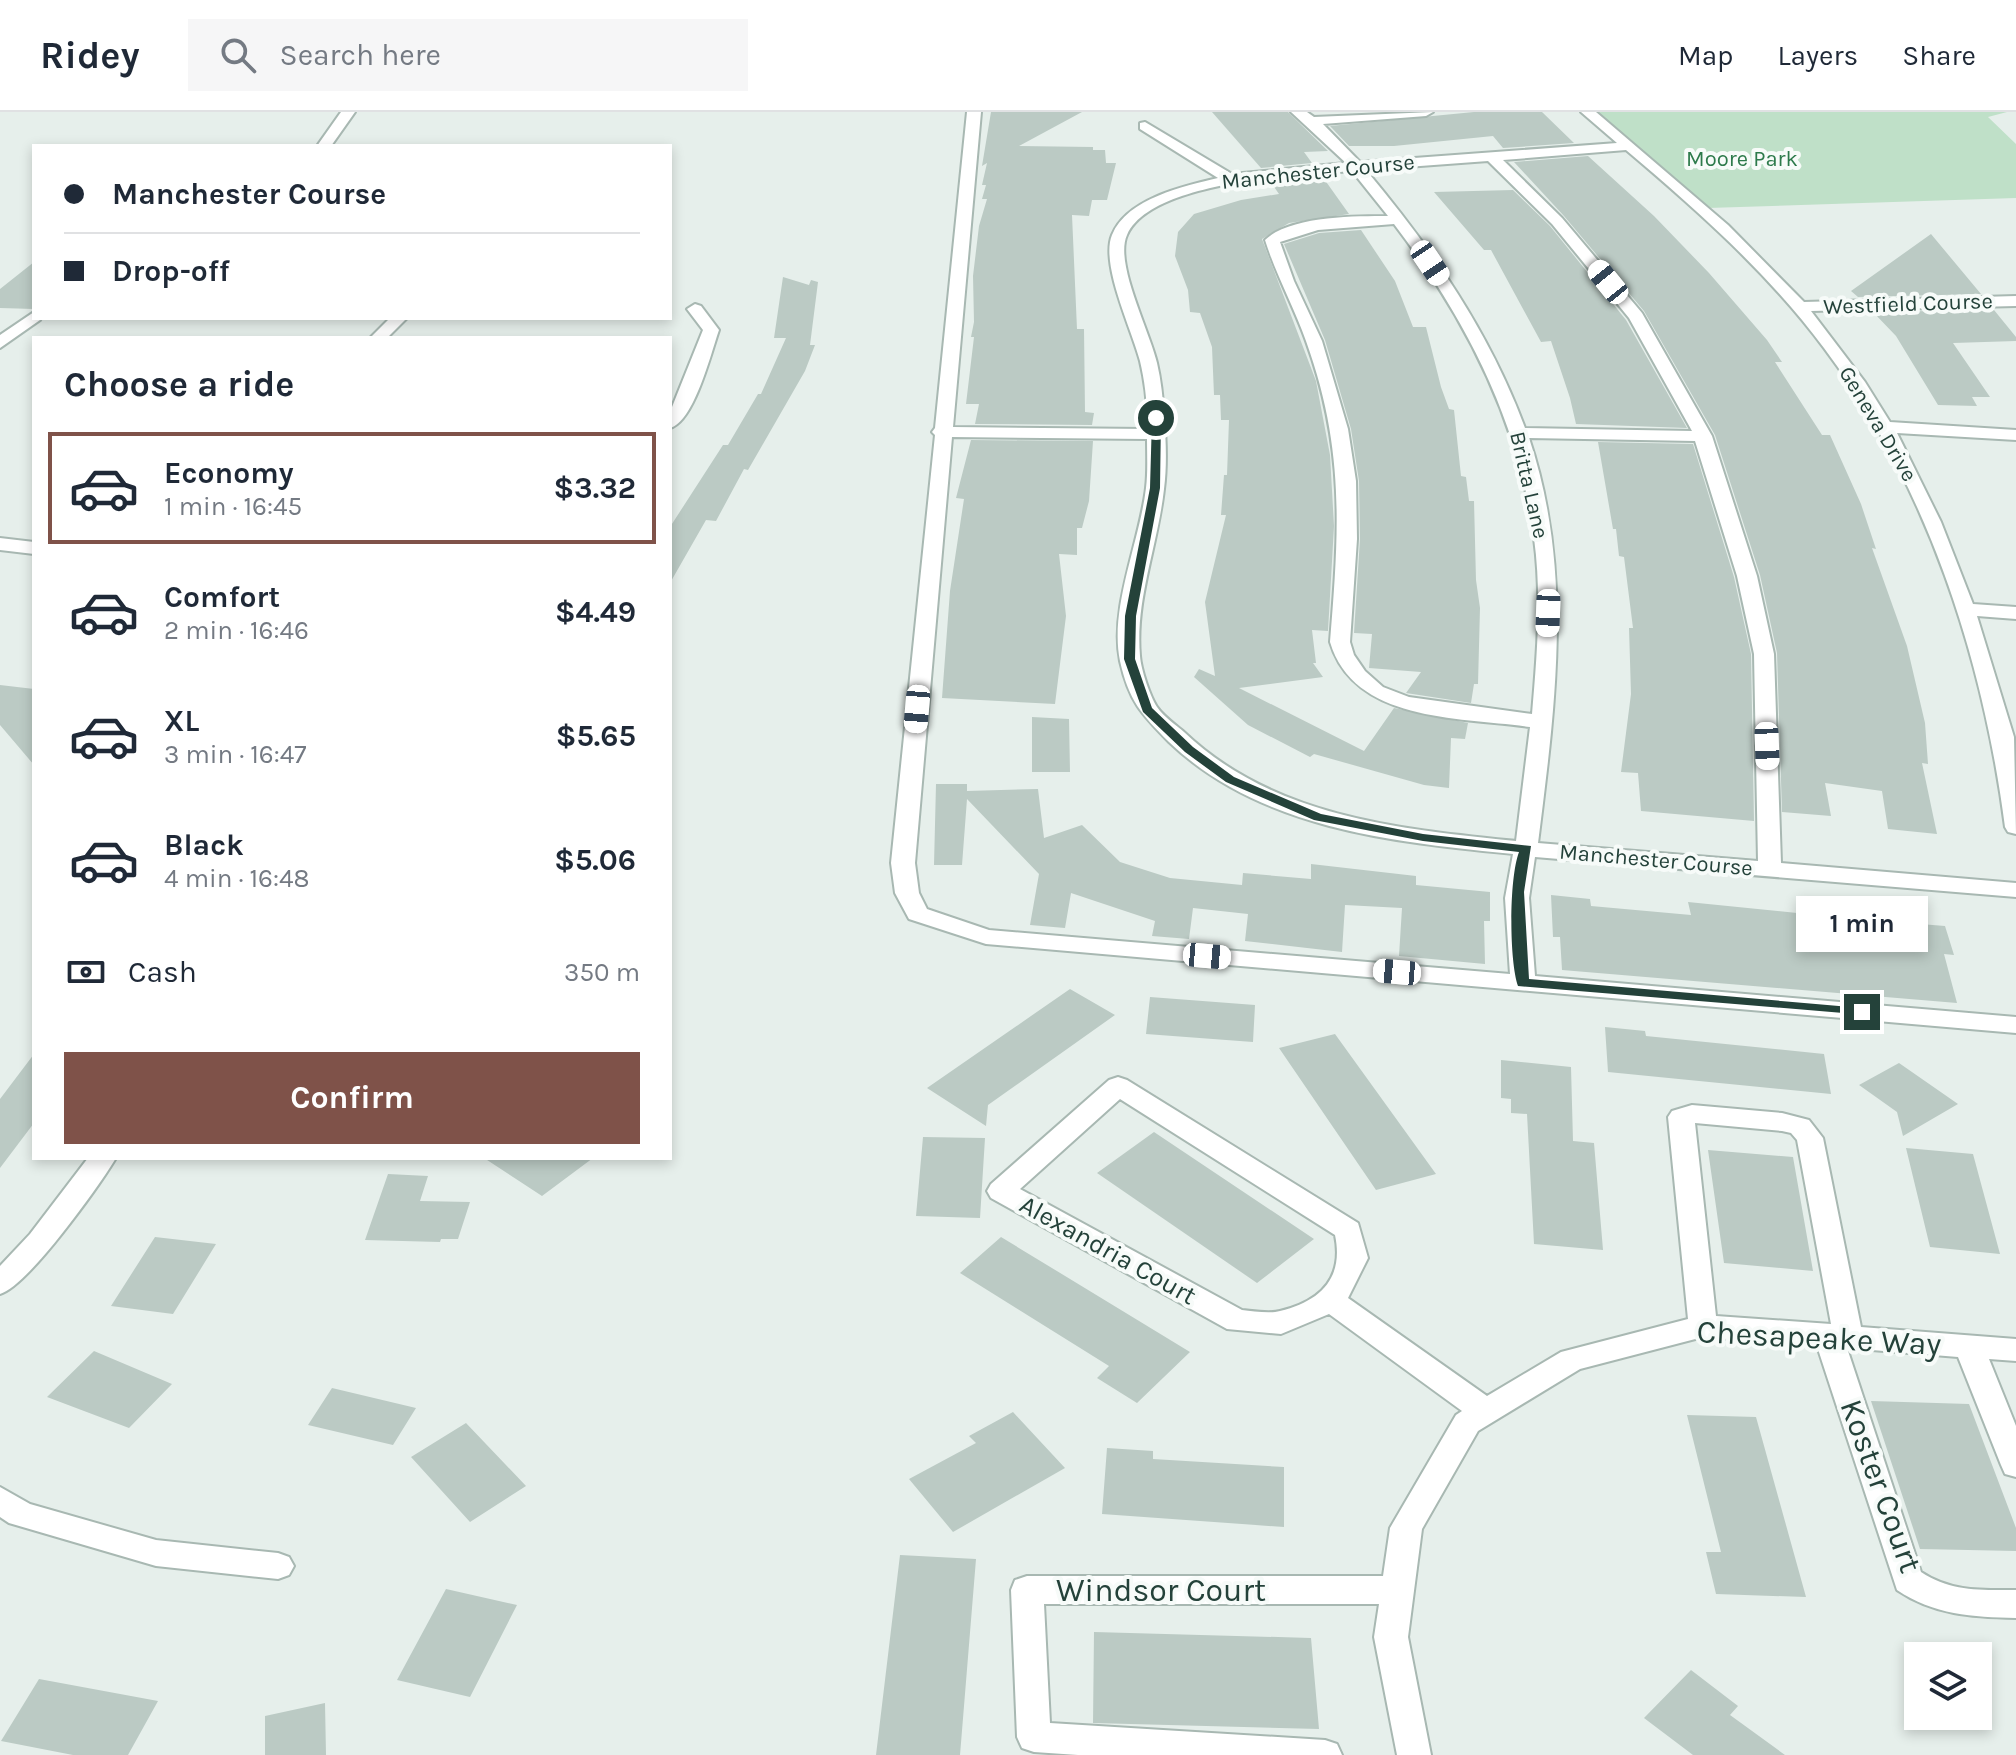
<!DOCTYPE html>
<meta charset="utf-8">
<style>
body{margin:0;font-family:Karla,sans-serif;background:#f6f6f7;color:#1f2937;height:100vh;display:flex;flex-direction:column;font-size:30px;white-space:nowrap}
*{box-sizing:border-box;margin:0}
p{font-size:26px;color:#747a83}
.icon{flex:none;width:44px;height:44px;fill:none;stroke:currentColor;stroke-width:2;stroke-linecap:round;stroke-linejoin:round}
.map{position:relative;flex:1;overflow:hidden}
.sheet{position:absolute;left:32px;top:224px;width:640px;height:824px;display:flex;flex-direction:column;background:#fff;border-radius:0px;box-shadow:0 4px 12px #0003}
.sheet>*{flex:none}
.hud{position:absolute;left:32px;top:32px;width:640px;height:176px;border-radius:0px;box-shadow:0 4px 12px #0003;display:grid;align-content:center;height:176px;padding:0 32px;background:#fff}
.buttons{position:absolute;left:1904px;top:1530px;display:grid;gap:16px}
.buttons a{display:grid;place-items:center;width:88px;height:88px;border-radius:0px;background:#fff;box-shadow:0 4px 12px #0003;font-size:40px}
.end{position:absolute;width:36px;height:36px;margin:-18px;border:10px solid #24423a;background:#fff;box-shadow:0 0 0 4px #fff}
.from{border-radius:50%}
.bubble{position:absolute;height:56px;border-radius:0px;background:#fff;box-shadow:0 4px 12px #0003;font-size:26px;font-weight:700;line-height:56px;text-align:center}
.car{position:absolute;width:24px;height:48px;margin:-24px -12px;border-radius:10px;box-shadow:0 0 6px 2px #0007;background:linear-gradient(#fff 24%,#345 0 40%,#fff 0 76%,#345 0 86%,#fff 0)}
.hud b{display:flex;align-items:center;gap:28px;height:76px;font-size:30px}
.hud b+b{border-top:2px solid #e0e1e3}
.hud i{width:20px;height:20px;background:#1f2937}
ul{padding:0;list-style:none}
li{display:flex;align-items:center;gap:24px;height:112px;margin:0 16px 12px;padding:0 16px;border:4px solid transparent;border-radius:0px}
li div{flex:1}
li b{display:block;font-size:30px}
li em{font-style:normal;font-weight:700}
li.on{border-color:#7f5249}
li>.icon{width:72px;height:72px;stroke-width:1.5}
h2{padding:0 32px;font-size:36px;line-height:96px}
.pay{display:flex;align-items:center;gap:20px;height:88px;padding:0 32px;font-size:30px}
.pay p{margin-inline-start:auto}
.action{display:flex;gap:16px;margin-top:auto;padding:16px 32px}
.action a{flex:1;height:92px;border-radius:0px;background:#7f5249;color:#fff;font-size:32px;font-weight:700;line-height:92px;text-align:center}
header{display:flex;align-items:center;gap:48px;box-sizing:border-box;height:112px;padding:0 40px;background:#fff;border-bottom:2px solid #e0e1e3}
header strong{font-size:38px}
nav{display:flex;gap:44px;margin-inline-start:auto;font-size:28px}
.search{width:560px;height:72px;background:#f6f6f7;display:flex;align-items:center;gap:20px;box-sizing:border-box;padding:0 28px;border-radius:0px;color:#747a83;font-size:30px}
.map>svg:first-child{display:block}
.green{fill:#bfe0c8}
.building{fill:#bbcac4}
.lines{fill:none;stroke-linecap:round;stroke-linejoin:round}
.minor-casing{stroke:#a8b8b2;stroke-width:4}
.minor{fill:#fff;fill-rule:evenodd}
.route{fill:#24423a}
.labels{text-anchor:middle;dominant-baseline:central;stroke-width:8;stroke-linejoin:round;paint-order:stroke}
.far-park-label{font-size:22px;fill:#2d7a4b;stroke:#f7fbf9}
.far-street-label{font-size:22px;fill:#24423a;stroke:#f7fbf9}
.street-label{font-size:26px;fill:#24423a;stroke:#f7fbf9}
.near-street-label{font-size:32px;fill:#24423a;stroke:#f7fbf9}
</style>
<header>
<strong>Ridey</strong>
<div class="search"><svg class="icon" aria-label="search" viewBox="0 0 24 24"><circle cx="10" cy="10" r="6"/><path d="M15 15l6 6"/></svg>Search here</div>
<nav><a>Map</a><a>Layers</a><a>Share</a></nav>
</header>
<div class="map">
<svg width="2016" height="1643" viewBox="0 0 2016 1643">
<rect width="100%" height="100%" fill="#e6efeb"/>
<path class="green" d="M1593,0H2007L1988,5L2016,32V86L1708,96Z"/>
<path class="building" d="M991,0H1082L1019,34L1093,35V38H1105L1106,51H1116L1107,88H1092L1089,104L1072,103L1077,217H1084L1085,300L1094,301L1092,313L975,312L979,292H966L974,225H971L974,210L973,164L979,114L987,87H982L986,73H982L987,51L982,54Z
M1212,0H1288L1328,39L1304,40L1312,51L1261,56Z
M1474,0H1542L1574,31L1503,36L1493,24L1394,34H1349L1330,14Z
M1588,44L1654,104L1709,161L1767,228L1782,250H1775L1822,323H1830L1861,392L1876,437L1872,436L1907,534L1925,611L1928,652L1922,651L1937,722L1888,717L1882,679L1825,671L1831,704L1782,700L1777,541L1760,463L1715,323L1644,199L1564,104L1514,50Z
M1322,64L1349,102L1289,111L1262,127L1316,269L1330,343L1334,414L1328,519L1312,518L1316,551H1313L1323,565L1239,576L1364,639L1394,596L1468,611L1465,627L1451,626L1449,676L1424,673L1314,642L1310,645L1248,613L1194,565L1199,557L1215,564L1205,490L1226,403H1221L1224,363H1227L1229,308H1221L1220,283H1214L1212,235L1200,201L1190,200L1188,178L1175,144L1178,120L1194,102L1241,88L1279,82L1270,69Z
M1513,78L1550,114L1626,208L1687,316L1576,312L1570,286L1551,229L1541,230L1491,138H1484L1434,80Z
M1361,118L1395,169L1413,215H1426L1441,275L1449,297L1454,298L1461,364L1466,365L1469,389H1474L1476,468L1480,496L1478,572H1474L1471,591L1406,581L1421,560L1369,556L1372,522L1354,521L1360,427L1359,369L1351,317L1325,228L1284,132L1319,121Z
M1931,122L1981,182L1858,185L1851,179Z
M34,150V197L0,196V177Z
M783,165L809,173L811,168L818,170L810,233H815L805,259L748,358L744,357L716,409L706,408L670,471V415L723,333H728L758,282H761L786,226H774Z
M1994,198L2016,225V229L1953,231L1990,285H1972L1977,294L1938,293L1896,224L1873,200Z
M971,328L1093,329L1089,389L1082,416H1077V443L1059,442L1066,504L1055,592L942,586L950,479L964,387L956,386Z
M1598,330L1693,332L1734,465L1751,542L1754,709L1641,699L1638,661L1621,660L1631,582L1629,516H1633L1624,445L1619,444L1616,417H1613Z
M0,573L34,577V653L0,613Z
M1032,605L1069,607L1070,660H1032Z
M936,672H967V679L1038,677L1044,726L1082,713L1120,750L1170,766L1242,773L1243,761L1311,767V752L1416,764V773L1490,780V809H1484L1485,852L1399,844L1402,796L1345,793L1342,840L1245,829L1248,802L1193,796L1189,827L1152,824L1155,809L1071,781L1065,816L1030,813L1039,762L967,687L962,753H934Z
M1551,783L1590,787L1591,794L1691,803L1688,790L1797,801L1799,809L1911,820L1908,811L1945,814L1954,843L1944,842L1957,891L1562,858L1560,825H1553Z
M1070,877L1115,903L988,993L986,1014L927,976Z
M1150,885L1255,893L1253,930L1146,922Z
M1605,915L1645,919L1646,924L1824,942L1831,982L1608,960Z
M1335,922L1436,1062L1376,1078L1279,936Z
M34,942V1011L0,1056V987Z
M1501,948L1571,955L1573,1029L1594,1031L1603,1138L1534,1132L1527,1002L1511,1001V987L1501,986Z
M1899,951L1958,992L1903,1024L1897,1000L1859,973Z
M1154,1020L1314,1127L1257,1171L1097,1061Z
M923,1025L985,1026L980,1106L916,1104Z
M1906,1036L1973,1042L2000,1142L1930,1135Z
M1708,1038L1793,1045L1813,1159L1724,1151Z
M484,1046H593L542,1084Z
M388,1062L428,1064L420,1089L470,1090L458,1127H441L440,1130L365,1128Z
M155,1125L216,1132L173,1202L111,1194Z
M1001,1125L1190,1240L1137,1291L1097,1266L1109,1254L960,1161Z
M94,1239L172,1272L129,1316L47,1285Z
M332,1276L416,1296L393,1333L308,1313Z
M1871,1289L1969,1292L2016,1416V1439L1920,1437Z
M1013,1300L1065,1356L953,1420L909,1367L976,1331L969,1324Z
M1687,1303L1756,1305L1806,1485L1716,1482L1706,1440H1721Z
M466,1311L526,1374L470,1410L411,1345Z
M1107,1336L1153,1339V1347L1284,1355V1415L1102,1402Z
M900,1443L976,1447L960,1643H876Z
M446,1477L517,1493L470,1585L397,1568Z
M1094,1520L1311,1526L1319,1617L1093,1611Z
M1691,1558L1738,1594L1730,1603L1785,1643H1693L1644,1606Z
M39,1567L158,1589L128,1643H73L1,1629Z
M325,1591L326,1643H265V1604Z"/>
<g class="lines">
<defs>
<path id="minor" d="M341,0H355L331,34H317Z
M967,0H981L953,315L1147,317C1148,295 1145,270 1140,249C1132,218 1100,152 1112,123C1127,86 1185,74 1218,66L1140,17V11L1145,10L1232,62L1346,51L1291,0H1307L1314,5L1433,0L1426,4L1323,12L1360,50L1617,31L1581,0H1596L1728,113L1804,190L2016,184V194L1811,199L1865,270L1890,310L2016,318V328L1897,321L1941,410L1973,492L2016,495V507L1977,504L2014,625L2016,722L2008,720L2005,715C1983,546 1927,373 1824,236C1768,161 1697,98 1626,38L1503,48L1562,106L1642,201L1712,324L1757,464L1774,542L1781,751L2016,771V785L1535,745L1529,786L1535,864L2016,905V921L986,832L909,807L895,781L891,751L935,323L932,320L935,316ZM1488,49L1552,112L1629,206L1692,319L1525,316C1489,219 1432,137 1366,58ZM1352,59L1388,104C1354,104 1290,104 1265,128C1276,163 1294,195 1306,229C1345,337 1339,419 1330,530C1354,611 1461,605 1530,615L1516,729C1399,717 1273,705 1184,620C1176,613 1164,605 1157,595C1150,584 1141,558 1140,544C1135,487 1158,433 1164,377C1167,354 1166,327 1164,305C1163,287 1161,268 1157,251C1150,220 1114,151 1127,123C1151,69 1300,63 1352,59ZM1394,112C1465,205 1519,309 1534,426C1542,484 1537,544 1532,602L1409,585L1383,575L1365,559L1354,543L1350,530L1357,427L1356,369L1348,317L1322,229L1294,169L1280,130L1318,118ZM952,325L1147,327C1147,343 1148,360 1146,376C1140,429 1109,496 1120,549C1129,589 1141,602 1169,630C1260,717 1393,730 1513,742L1505,786L1510,862L989,818L927,797L919,781L915,751ZM1529,326L1695,329L1737,464L1754,542L1758,749L1538,731C1555,596 1574,459 1529,326Z
M695,192L701,194L719,218C711,241 694,310 670,316V300L703,218L687,197Z
M34,200V206H41L40,208L0,236V223Z
M390,206H407L387,226H370Z
M0,426L34,430V442L0,438Z
M1118,965L1127,968L1358,1111L1368,1146L1348,1186L1487,1284L1561,1240L1688,1207L1668,1005L1672,999L1692,993L1782,1001L1809,1008L1823,1026L1861,1215L2016,1227V1249L1989,1247L2016,1314V1365L2005,1362L2001,1353L1958,1245L1847,1236L1921,1460C1951,1480 1981,1478 2016,1478V1506C1972,1505 1934,1503 1897,1478L1817,1234L1703,1225L1580,1257L1478,1319L1422,1417L1408,1525L1431,1643H1397L1374,1525L1379,1492H1044L1050,1611L1325,1628L1337,1632L1342,1643H1078L1034,1640L1022,1636L1017,1625L1011,1478L1015,1468L1027,1464H1383L1390,1416L1456,1303L1462,1299L1329,1202L1281,1222L1227,1217L991,1086L987,1079L991,1072L1109,968ZM1120,987L1335,1123C1344,1166 1321,1189 1280,1199C1269,1202 1253,1199 1242,1198L1020,1077ZM1695,1011L1782,1019L1791,1021L1797,1028L1831,1212L1716,1204Z
M88,1046H116C99,1074 28,1174 0,1182V1154L30,1122Z
M0,1375L30,1392L156,1428L278,1441L289,1445L294,1454L289,1463L278,1467L156,1454L9,1411L0,1405Z"/>
</defs>
<use href="#minor" class="minor-casing"/>
<use href="#minor" class="minor"/>
</g>
<path class="route" d="M1156,303L1161,306L1160,376L1136,504L1135,547L1152,596L1193,635L1234,665L1321,702L1423,722L1531,734L1524,780L1529,867L1862,896L1867,897V903L1518,874C1509,848 1509,766 1519,740L1423,729L1314,708L1226,670L1185,640L1143,600L1124,547L1125,504L1150,376L1152,306Z"/>
<g class="labels">
<g class="far-park-label">
<text x="1742" y="47">Moore Park</text>
</g>
<g class="far-street-label">
<text transform="translate(1318 60) rotate(-6)">Manchester Course</text>
<text transform="translate(1908 192) rotate(-2)">Westfield Course</text>
<text transform="translate(1878 312) rotate(59)">Geneva Drive</text>
<text transform="translate(1529 373) rotate(77)">Britta Lane</text>
<text transform="translate(1656 748) rotate(5)">Manchester Course</text>
</g>
<g class="street-label">
<text transform="translate(1108 1138) rotate(29)">Alexandria Court</text>
</g>
<g class="near-street-label">
<text transform="translate(1819 1226) rotate(3)">Chesapeake Way</text>
<text transform="translate(1881 1374) rotate(70)">Koster Court</text>
<text x="1161" y="1478">Windsor Court</text>
</g>
</g>
</svg>
<div class="buttons">
<a><svg class="icon" aria-label="layers" viewBox="0 0 24 24"><path d="M12 4l9 5-9 5-9-5zM3 14l9 5 9-5"/></svg></a>
</div>
<i class="end from" style="left:1156px;top:306px"></i>
<i class="end" style="left:1862px;top:900px"></i>
<div class="bubble" style="left:1796px;top:784px;width:132px">1 min</div>
<i class="car" style="left:1430px;top:151px;rotate:146deg"></i>
<i class="car" style="left:1608px;top:170px;rotate:321deg"></i>
<i class="car" style="left:1548px;top:501px;rotate:182deg"></i>
<i class="car" style="left:917px;top:597px;rotate:185deg"></i>
<i class="car" style="left:1767px;top:634px;rotate:178deg"></i>
<i class="car" style="left:1207px;top:844px;rotate:95deg"></i>
<i class="car" style="left:1397px;top:860px;rotate:275deg"></i>
<div class="hud">
<b><i class="from"></i>Manchester Course</b>
<b><i></i>Drop-off</b>
</div>
<section class="sheet">
<h2>Choose a ride</h2>
<ul>
<li class="on"><svg class="icon" aria-label="car" viewBox="0 0 24 24"><path d="M5 17H2v-5l4-1 3-4h7l3 4 3 1v5h-3M9 17h6M6 11h13"/><circle cx="7" cy="17" r="2"/><circle cx="17" cy="17" r="2"/></svg><div><b>Economy</b><p>1 min · 16:45</p></div><em>$3.32</em></li>
<li><svg class="icon" aria-label="car" viewBox="0 0 24 24"><path d="M5 17H2v-5l4-1 3-4h7l3 4 3 1v5h-3M9 17h6M6 11h13"/><circle cx="7" cy="17" r="2"/><circle cx="17" cy="17" r="2"/></svg><div><b>Comfort</b><p>2 min · 16:46</p></div><em>$4.49</em></li>
<li><svg class="icon" aria-label="car" viewBox="0 0 24 24"><path d="M5 17H2v-5l4-1 3-4h7l3 4 3 1v5h-3M9 17h6M6 11h13"/><circle cx="7" cy="17" r="2"/><circle cx="17" cy="17" r="2"/></svg><div><b>XL</b><p>3 min · 16:47</p></div><em>$5.65</em></li>
<li><svg class="icon" aria-label="car" viewBox="0 0 24 24"><path d="M5 17H2v-5l4-1 3-4h7l3 4 3 1v5h-3M9 17h6M6 11h13"/><circle cx="7" cy="17" r="2"/><circle cx="17" cy="17" r="2"/></svg><div><b>Black</b><p>4 min · 16:48</p></div><em>$5.06</em></li>
</ul>
<div class="pay"><svg class="icon" aria-label="cash" viewBox="0 0 24 24"><path d="M3 7h18v10H3z"/><circle cx="12" cy="12" r="2"/></svg>Cash<p>350 m</p></div>
<div class="action"><a>Confirm</a></div>
</section>
</div>
